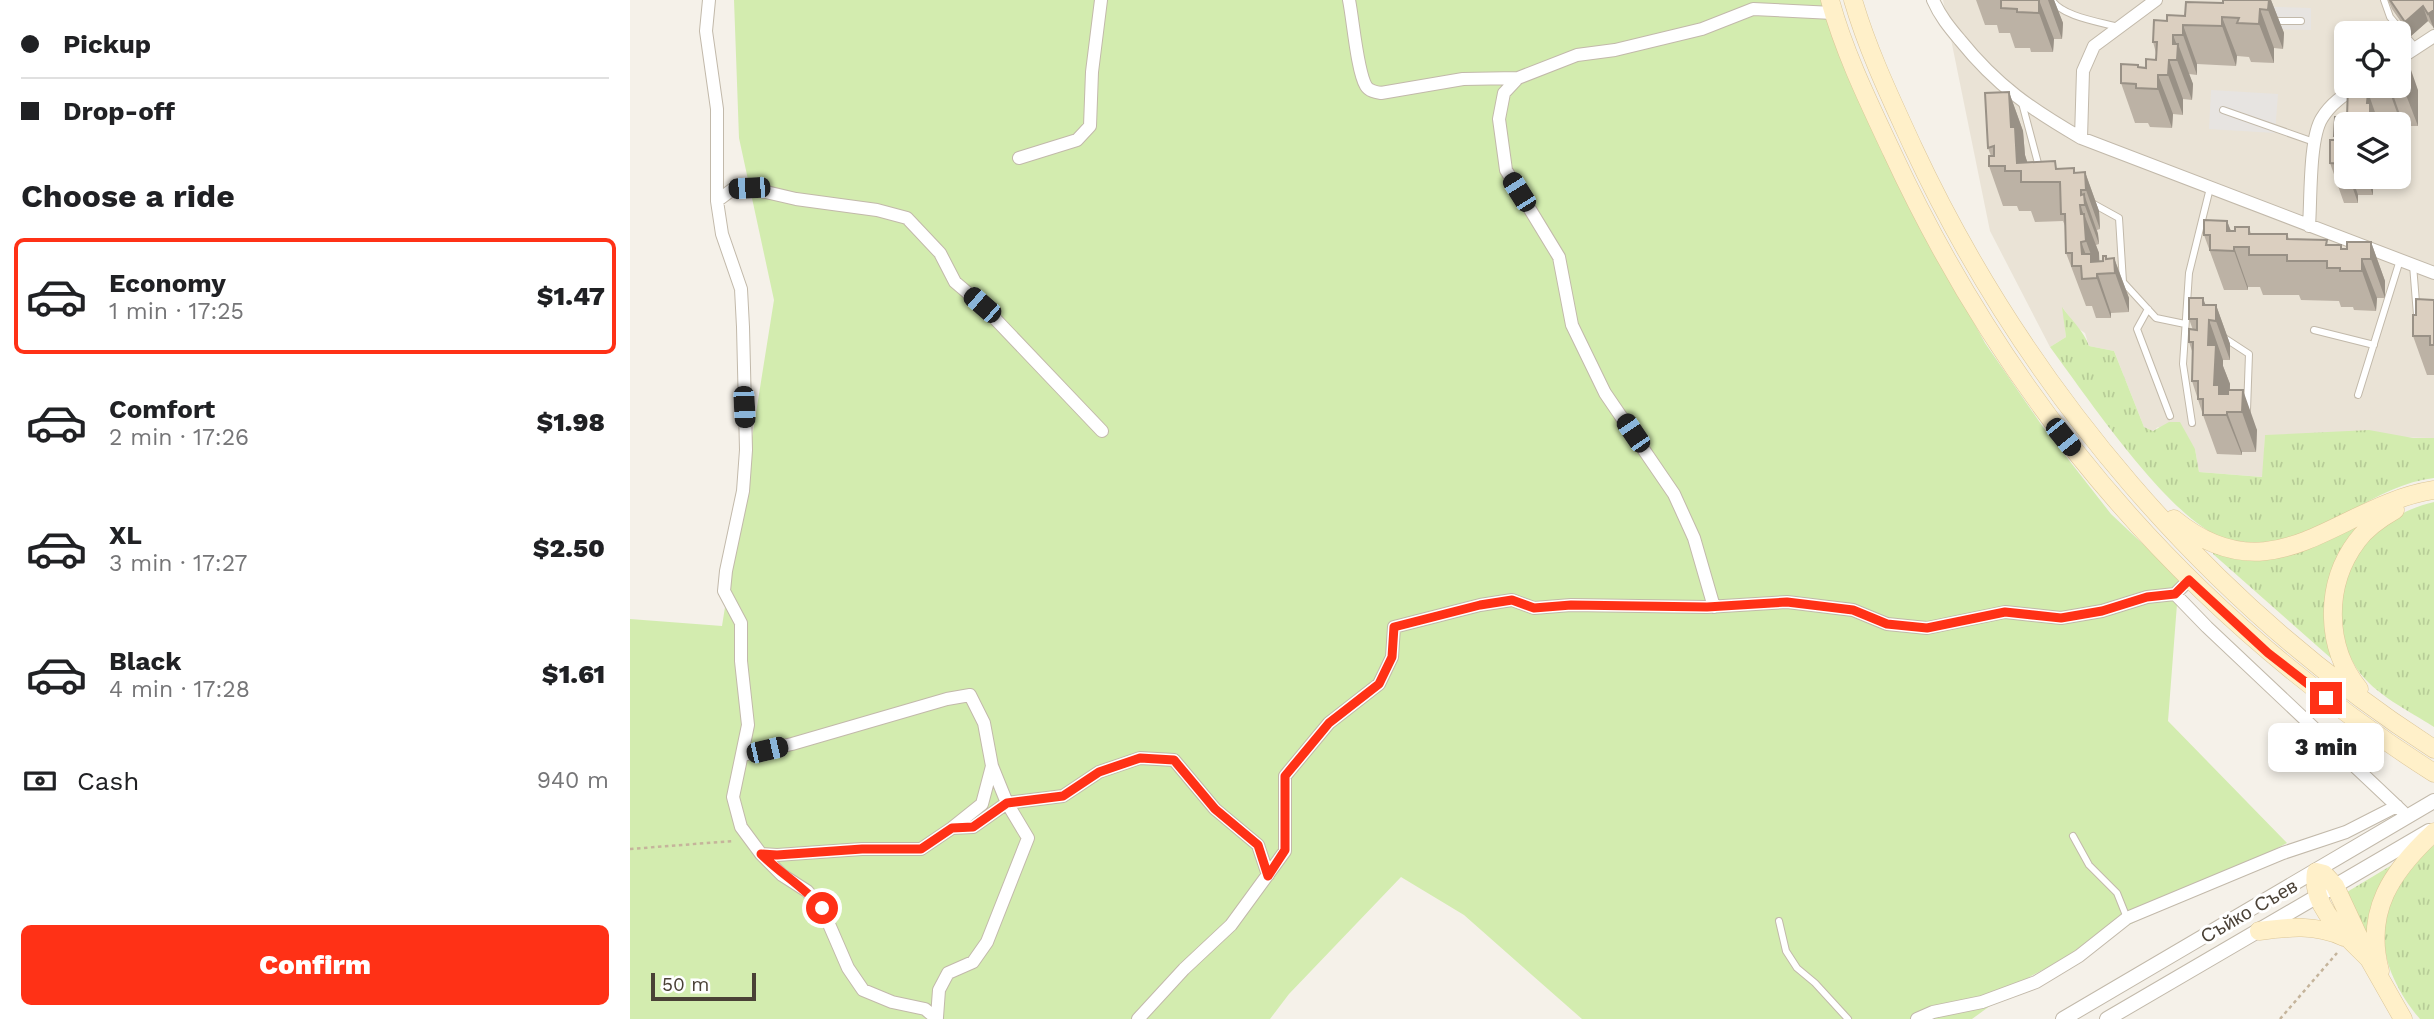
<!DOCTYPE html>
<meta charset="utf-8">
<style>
body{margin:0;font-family:"Work Sans",sans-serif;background:#f6f6f6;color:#202124;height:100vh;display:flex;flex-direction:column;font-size:26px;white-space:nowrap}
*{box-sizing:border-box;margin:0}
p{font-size:23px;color:#757577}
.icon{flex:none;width:38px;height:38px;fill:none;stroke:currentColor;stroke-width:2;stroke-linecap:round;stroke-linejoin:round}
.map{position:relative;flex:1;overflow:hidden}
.sheet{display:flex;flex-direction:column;background:#fff;width:630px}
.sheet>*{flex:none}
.guide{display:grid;align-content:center;height:154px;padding:0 21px;background:#fff}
.controls{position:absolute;left:1704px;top:21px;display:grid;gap:14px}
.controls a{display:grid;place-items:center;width:77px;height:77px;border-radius:10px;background:#fff;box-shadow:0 4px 10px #0003;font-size:35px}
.scale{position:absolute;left:21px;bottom:18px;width:105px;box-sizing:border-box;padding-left:7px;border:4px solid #4a4136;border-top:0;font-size:19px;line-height:24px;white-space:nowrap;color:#4a4136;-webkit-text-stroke:5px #fff;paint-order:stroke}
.end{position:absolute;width:32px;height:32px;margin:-16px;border:9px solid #ff3116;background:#fff;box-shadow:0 0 0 4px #fff}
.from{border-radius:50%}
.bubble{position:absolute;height:49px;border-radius:10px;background:#fff;box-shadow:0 4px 10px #0003;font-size:23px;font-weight:800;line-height:49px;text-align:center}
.car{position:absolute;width:21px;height:42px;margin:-21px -10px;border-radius:9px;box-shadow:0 0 5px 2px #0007;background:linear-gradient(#222 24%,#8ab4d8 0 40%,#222 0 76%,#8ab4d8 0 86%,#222 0)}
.guide b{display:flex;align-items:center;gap:24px;height:66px;font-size:26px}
.guide b+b{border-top:2px solid #e0e0e0}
.guide i{width:18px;height:18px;background:#202124}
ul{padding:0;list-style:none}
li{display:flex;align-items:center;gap:21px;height:116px;margin:0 14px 10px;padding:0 7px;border:4px solid transparent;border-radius:10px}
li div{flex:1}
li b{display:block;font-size:26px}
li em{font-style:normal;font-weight:800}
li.current{border-color:#ff3116}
li>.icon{width:63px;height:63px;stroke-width:1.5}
h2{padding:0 21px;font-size:32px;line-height:84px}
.pay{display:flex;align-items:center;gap:18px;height:77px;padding:0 21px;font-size:26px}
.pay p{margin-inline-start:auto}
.primary-button{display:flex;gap:14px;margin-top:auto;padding:14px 21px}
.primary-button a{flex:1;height:80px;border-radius:10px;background:#ff3116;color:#fff;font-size:28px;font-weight:800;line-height:80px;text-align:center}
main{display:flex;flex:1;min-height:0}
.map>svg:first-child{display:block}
.residential{fill:#eae3d6;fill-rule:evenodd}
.grass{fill:url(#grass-tufts)}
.garden{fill:#d3ecaf}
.parking{fill:#e7e4e1}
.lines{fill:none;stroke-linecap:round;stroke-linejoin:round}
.service-casing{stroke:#c2b9aa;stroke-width:8}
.minor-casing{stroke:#c2b9aa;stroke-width:14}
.tertiary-casing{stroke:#c2b9aa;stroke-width:16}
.secondary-casing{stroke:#dcc698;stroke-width:19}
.path{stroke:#c5b49b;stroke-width:2.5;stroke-dasharray:3.5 3.5;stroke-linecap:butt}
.service{stroke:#fff;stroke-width:6}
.minor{stroke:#fff;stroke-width:12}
.tertiary{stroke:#fff;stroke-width:14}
.secondary{stroke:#fff0c9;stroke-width:18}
.wall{fill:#bcb2a5}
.shaded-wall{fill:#999186}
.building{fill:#dbcfc0;stroke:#999186;stroke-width:2}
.route{stroke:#ff3116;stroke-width:9}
.labels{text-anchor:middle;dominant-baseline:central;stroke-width:6;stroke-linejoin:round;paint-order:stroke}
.street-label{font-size:19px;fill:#4a4136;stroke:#fff}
</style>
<main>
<section class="sheet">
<div class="guide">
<b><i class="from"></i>Pickup</b>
<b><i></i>Drop-off</b>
</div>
<h2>Choose a ride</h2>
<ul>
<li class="current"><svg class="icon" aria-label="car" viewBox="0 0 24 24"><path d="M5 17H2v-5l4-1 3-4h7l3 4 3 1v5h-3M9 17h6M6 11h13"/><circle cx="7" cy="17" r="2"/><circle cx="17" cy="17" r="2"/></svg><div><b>Economy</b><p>1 min · 17:25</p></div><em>$1.47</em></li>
<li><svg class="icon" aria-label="car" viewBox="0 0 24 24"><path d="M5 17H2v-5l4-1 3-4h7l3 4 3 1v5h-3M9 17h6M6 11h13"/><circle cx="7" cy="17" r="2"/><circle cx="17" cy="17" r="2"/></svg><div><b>Comfort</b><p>2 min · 17:26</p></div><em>$1.98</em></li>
<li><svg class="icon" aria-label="car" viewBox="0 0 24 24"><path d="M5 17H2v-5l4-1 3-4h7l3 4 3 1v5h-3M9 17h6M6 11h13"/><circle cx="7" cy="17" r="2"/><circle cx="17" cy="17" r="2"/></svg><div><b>XL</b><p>3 min · 17:27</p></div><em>$2.50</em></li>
<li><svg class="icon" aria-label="car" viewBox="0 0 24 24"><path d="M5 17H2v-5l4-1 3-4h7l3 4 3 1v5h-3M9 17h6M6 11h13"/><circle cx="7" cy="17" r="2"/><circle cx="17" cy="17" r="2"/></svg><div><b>Black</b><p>4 min · 17:28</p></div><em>$1.61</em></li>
</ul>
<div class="pay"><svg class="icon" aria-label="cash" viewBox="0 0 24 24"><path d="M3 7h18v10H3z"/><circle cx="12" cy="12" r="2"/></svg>Cash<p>940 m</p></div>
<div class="primary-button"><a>Confirm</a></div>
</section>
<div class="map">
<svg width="1804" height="1019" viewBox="0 0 1804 1019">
<defs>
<pattern id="grass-tufts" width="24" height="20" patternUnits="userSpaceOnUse" patternTransform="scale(1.75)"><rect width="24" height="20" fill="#d3ecaf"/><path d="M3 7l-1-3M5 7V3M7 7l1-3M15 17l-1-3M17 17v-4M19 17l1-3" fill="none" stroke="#b7cc97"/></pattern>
</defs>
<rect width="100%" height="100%" fill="#f5f1e9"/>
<path class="residential" d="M1313,0H1804V438L1635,435L1633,477L1569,472L1565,449L1528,427L1523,431L1514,427L1484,351L1459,346L1455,333L1446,327L1433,308L1436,337L1420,347L1360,231ZM1717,33H1769V86H1717ZM1717,124H1769V177H1717Z"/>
<path class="grass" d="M1432,307C1441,320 1454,331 1459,346L1484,351L1514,427L1523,431L1539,422H1550L1565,449L1569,472L1632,477L1635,435L1739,430L1783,438H1804V478C1757,483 1716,518 1673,535C1650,544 1618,545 1594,538C1541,522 1455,394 1420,347L1436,337Z
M1804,502V727C1778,710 1745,695 1727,669C1703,633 1707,581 1732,546C1747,525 1779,507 1804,502Z
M1733,521L1715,548L1703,660L1583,554V552L1602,555Z
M1804,845V1019H1790C1762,986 1743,943 1760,899C1764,891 1770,884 1775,877C1783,864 1792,854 1804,845Z
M1762,865L1747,891L1742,906L1739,940L1717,892Z"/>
<path class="garden" d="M104,0H1194L1298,239L1355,343L1413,427L1481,514L1549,578L1538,721L1657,843L1401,976L1342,1019H952L834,915L771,877L659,994L640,1019H0V619L92,626L144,300L109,138Z"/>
<path class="parking" d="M1572,5L1681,8V30L1572,28Z
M1581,90L1648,94L1645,133L1579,129Z"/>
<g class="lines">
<defs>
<path id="service" d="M1422,0C1431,16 1470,22 1488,27
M1754,0L1760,17L1786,48
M1642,21H1671
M1392,103L1409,167
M1593,110L1684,142
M1460,202L1489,218L1493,282L1526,318L1555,324
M1783,265L1787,315
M1518,309L1507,329L1540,416
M1684,330L1744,345
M1593,337L1619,354L1617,410
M1728,395L1770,260
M1562,423L1553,364L1559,273L1580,188
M1443,836L1459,865L1487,893L1497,918
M1149,921L1156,951L1167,968L1185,983L1218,1019"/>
<path id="minor" d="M79,0L76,31L87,109V201L92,234L111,289L113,327L116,450L113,491L96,571L94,591L111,623V661L118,725L103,797L111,827L131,854L152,875L177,891L192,908L218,968L233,990L262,1002L295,1009L307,1019
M719,0C723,19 727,71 736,86C739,91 745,92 751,93L833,79L888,78L947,55L985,50L1072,29L1123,9L1203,13
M1303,0C1310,16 1319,27 1330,40C1367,86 1401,109 1451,138L1804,273
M1769,59L1804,36
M888,78L874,93L869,119L876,170L929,257L942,325L975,393L1044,494L1064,538L1084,607
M1451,138L1453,71L1464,46L1526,0
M389,158L447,140L460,126L462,72L471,0
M87,201L103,189L119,188L166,199L247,210L277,218L310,253L325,282L352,305L472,431
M1679,226C1681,200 1679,138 1692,118C1701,103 1714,95 1728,86
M1545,594L1577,627L1773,812
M113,755L162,744L317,699L340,695L354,723L362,766L352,804L322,828L291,849H232L147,855L131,854
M322,828L343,827L377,803L433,796L469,772L510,758L544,760L585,809L628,845L638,875
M307,1017L309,990L318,973L343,962L357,942L398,838L377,803L362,766
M508,1019L554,969L601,925L655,851V776L699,723L749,684L762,657L764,627L850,605L882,600L904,608L941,605L1077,607L1157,602L1223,610L1257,624L1297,628L1375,612L1431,618L1472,611L1517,597L1545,594L1559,580
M1287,1019L1303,1012L1352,1002L1406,982L1449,956L1497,918L1653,853L1716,832L1767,806"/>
<path id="tertiary" d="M1433,1019L1804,801
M1477,1019L1799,831"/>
<path id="secondary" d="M1200,0C1214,52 1239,103 1262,152C1382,411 1563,619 1804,773
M1223,0C1238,51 1261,99 1283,147C1396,389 1578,604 1804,749
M1544,519C1644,601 1707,505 1804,490
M1729,689C1695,647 1694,585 1727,541C1737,527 1751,518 1765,510
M1629,931C1659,927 1685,924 1714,937
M1739,959C1717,936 1680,908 1686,872L1694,874L1705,886L1739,959L1773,1019
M1750,971C1734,911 1762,871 1804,832"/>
</defs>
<use href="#service" class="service-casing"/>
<use href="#minor" class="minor-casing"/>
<use href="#tertiary" class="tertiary-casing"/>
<use href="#secondary" class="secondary-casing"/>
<path class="path" d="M0,849L103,841
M1650,1019L1707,953"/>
<use href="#service" class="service"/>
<use href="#minor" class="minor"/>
<use href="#tertiary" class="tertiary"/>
<use href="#secondary" class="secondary"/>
</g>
<path class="wall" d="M1346,0H1424L1433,23L1432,39H1424L1423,52H1401L1400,48H1385L1380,33H1369L1367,25H1355Z
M1641,0L1654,33L1653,49L1644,48V63L1621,62L1619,57L1607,56L1606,66L1567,64V75L1559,74L1563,84L1562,100L1553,99V115L1543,114L1542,128L1520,127L1518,123H1505L1491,83L1509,67L1516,68L1526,60V53L1523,42L1537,21L1593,3Z
M1758,0H1804V28L1798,21L1781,36L1762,9Z
M1718,86H1769L1788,90V126H1774V132H1769V124H1717V177H1743V195H1728V203H1714L1700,163L1706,140L1704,136L1717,117Z
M1379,92L1393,131L1395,155L1397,163L1446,172H1455L1469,211L1470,229L1467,230L1468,234L1469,244L1466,245L1469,253V262L1473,261L1477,259L1484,258L1499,298V312L1481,313V318H1466L1462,306H1456L1436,253V228L1433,221L1405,222L1401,211H1389L1387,206H1373L1359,166L1361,156L1358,148Z
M1597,221L1601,231H1605L1619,227L1621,234H1657L1659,239L1712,249H1717L1741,242L1755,281V298H1747L1746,311L1724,310L1723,307H1711L1709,301L1671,300L1669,295H1633L1630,287H1618V290H1594L1574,235Z
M1804,300V375H1797L1783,336L1786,315Z
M1575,305H1586L1600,344V360H1593V366L1600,384V390L1627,430L1626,452H1612V455L1587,454L1573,415L1562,381L1563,354L1559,342L1563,330L1559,319Z"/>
<path class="shaded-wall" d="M1409,0L1424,39L1423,52L1409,13Z
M1418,0H1424L1433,23L1432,39Z
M1639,0H1641L1654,33L1653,49L1638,10Z
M1793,6L1798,21L1781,36L1775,22Z
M1630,9L1644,48V63L1629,24Z
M1804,10V29L1798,14Z
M1592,17L1607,56L1606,66L1592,26Z
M1553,25L1567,64V75L1553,35Z
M1543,35L1548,48V44L1563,84L1562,100L1547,60L1543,44Z
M1774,50L1788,90V126L1773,87Z
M1539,60L1553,99V115L1538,75Z
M1528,75L1543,114L1542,128L1528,89Z
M1760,86L1774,126V132L1760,93Z
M1379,92L1393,131L1395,155L1399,167L1387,163L1381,127Z
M1738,92L1749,124H1742L1740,119L1737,103Z
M1714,156L1717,163V172L1714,164Z
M1455,172L1469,211L1470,229L1456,190Z
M1719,177H1722L1728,195V203Z
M1736,177H1743V195Z
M1451,190L1454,201V194L1468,234L1469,244L1451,195Z
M1450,205L1455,218L1454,214L1469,253L1470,274H1468L1456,241L1451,214Z
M1597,221L1607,247H1604L1618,287V290L1597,231Z
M1451,242L1465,278L1452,254Z
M1741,242L1755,281V298L1741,259Z
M1461,254L1481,313V318L1461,262Z
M1484,258L1499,298V312L1485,273Z
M1732,259L1747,298L1746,311L1732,271Z
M1573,298L1581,320H1579L1593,360V366L1600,384L1599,412H1597L1612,452V455L1584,385L1573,305Z
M1586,305L1600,344V360L1586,321Z
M1613,390L1627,430L1626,452L1612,412Z"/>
<path class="building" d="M1371,0H1409V13L1387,12V9L1371,8Z
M1593,0H1639L1638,10L1630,9L1629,24L1607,23L1609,18L1592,17V26L1553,25V35H1543V44H1548L1547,60H1539L1538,75H1528V89L1506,88V84L1491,83V64L1508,65V67L1516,68V59L1526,60L1527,42H1523L1524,20L1537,21V15L1555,16L1556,2L1593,3Z
M1760,0H1804V10L1798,14L1793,6L1775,22Z
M1769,50H1774L1773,87L1760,86V93L1738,92L1737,103H1740V119H1729V124H1717V156H1714V164L1700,163V140H1708V136H1704L1705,117H1717L1718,86H1769Z
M1379,92L1381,127H1385L1387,163L1425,161L1426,169L1444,168V173L1455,172L1456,190H1451V195L1454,194L1455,205H1450L1451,214H1454L1456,241L1451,242L1452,254H1461V262L1473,261V256H1476V259L1484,258L1485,273L1467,274V278L1452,279L1451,266H1442V253H1436L1435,214H1431L1430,182H1391V171H1375V166H1359V156H1364V146L1358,148L1355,93Z
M1574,220L1597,221V231H1605V227H1619V234H1657V239L1697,240L1696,245H1711V249H1717V242H1741V259H1732V271H1710V268H1697V261H1657V255H1619V247H1604V251L1580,250V235H1574Z
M1559,298H1573V305H1586V321L1579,320L1578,345H1586L1584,385H1589V394H1598V390H1613L1612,412H1597V415H1573V399H1568V381H1562L1563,342H1559V329L1567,330V319H1559Z
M1786,299L1804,300V345H1800V336H1783V315H1786Z"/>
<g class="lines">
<path class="route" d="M192,908C174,887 151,874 131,854L147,855L232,849H291L322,828L343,827L377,803L433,796L469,772L510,758L544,760L585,809L628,845L638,876L655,850V776L699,723L749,684L762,657L764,627L850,605L882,600L904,608L941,605L1077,607L1157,602L1223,610L1257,624L1297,628L1375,612L1431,618L1472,611L1517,597L1545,594L1559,580L1638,653L1696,698"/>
</g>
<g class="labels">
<g class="street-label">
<text transform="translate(1619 911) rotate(-30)">Съйко Съев</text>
</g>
</g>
</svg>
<div class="controls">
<a><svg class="icon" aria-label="locate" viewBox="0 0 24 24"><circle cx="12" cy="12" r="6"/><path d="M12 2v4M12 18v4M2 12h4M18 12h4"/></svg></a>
<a><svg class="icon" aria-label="layers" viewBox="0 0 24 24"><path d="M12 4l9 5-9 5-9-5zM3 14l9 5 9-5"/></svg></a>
</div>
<div class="scale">50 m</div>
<i class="end from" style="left:192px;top:908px"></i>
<i class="end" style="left:1696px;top:698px"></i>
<div class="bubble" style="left:1638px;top:723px;width:116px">3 min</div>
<i class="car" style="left:119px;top:188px;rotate:267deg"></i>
<i class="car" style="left:889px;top:192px;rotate:328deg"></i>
<i class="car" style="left:352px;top:305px;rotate:311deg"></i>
<i class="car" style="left:114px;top:407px;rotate:177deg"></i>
<i class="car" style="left:1003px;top:433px;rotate:326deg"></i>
<i class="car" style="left:1433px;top:437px;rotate:141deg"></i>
<i class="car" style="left:137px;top:750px;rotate:77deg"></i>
</div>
</main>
